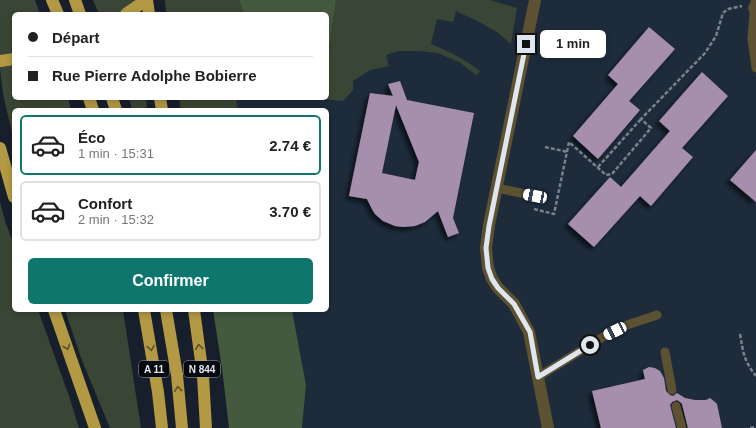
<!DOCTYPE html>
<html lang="fr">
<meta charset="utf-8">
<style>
body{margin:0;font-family:Helvetica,sans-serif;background:#f2f2f2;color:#222;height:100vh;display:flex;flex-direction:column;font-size:15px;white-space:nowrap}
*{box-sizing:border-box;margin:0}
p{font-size:13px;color:#767676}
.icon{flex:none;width:22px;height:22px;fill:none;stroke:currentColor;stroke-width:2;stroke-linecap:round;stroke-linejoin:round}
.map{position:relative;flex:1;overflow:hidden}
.side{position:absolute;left:12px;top:108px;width:317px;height:204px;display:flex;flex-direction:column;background:#fff;border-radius:6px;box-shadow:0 2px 6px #0003}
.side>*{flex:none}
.hud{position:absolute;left:12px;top:12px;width:317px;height:88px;border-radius:6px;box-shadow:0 2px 6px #0003;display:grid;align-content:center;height:88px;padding:0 16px;background:#fff}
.end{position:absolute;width:18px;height:18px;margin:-9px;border:5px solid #dfe6ed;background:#111;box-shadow:0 0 0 2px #111}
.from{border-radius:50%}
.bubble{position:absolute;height:28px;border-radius:6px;background:#fff;box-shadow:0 2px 6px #0003;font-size:13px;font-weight:600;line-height:28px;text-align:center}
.car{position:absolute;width:12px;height:24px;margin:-12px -6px;border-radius:5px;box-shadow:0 0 3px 1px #0007;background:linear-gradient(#fff 24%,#345 0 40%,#fff 0 76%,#345 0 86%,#fff 0)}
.hud b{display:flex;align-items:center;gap:14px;height:38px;font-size:15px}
.hud b+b{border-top:1px solid #e0e0e0}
.hud i{width:10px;height:10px;background:#222}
ul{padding:7px 0 0;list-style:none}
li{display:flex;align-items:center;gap:12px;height:60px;margin:0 8px 6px;padding:0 8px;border:2px solid #e0e0e0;border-radius:6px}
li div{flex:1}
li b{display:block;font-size:15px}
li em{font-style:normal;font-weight:600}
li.active{border-color:#0f766e}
li>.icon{width:36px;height:36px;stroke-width:1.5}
.action{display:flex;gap:8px;margin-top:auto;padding:8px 16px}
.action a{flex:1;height:46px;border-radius:6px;background:#0f766e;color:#fff;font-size:16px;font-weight:600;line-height:46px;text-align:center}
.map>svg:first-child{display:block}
.built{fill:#1d2b3b}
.green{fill:#394635}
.forest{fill:#44593e}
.building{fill:#a68fac;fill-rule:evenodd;filter:url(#shadow)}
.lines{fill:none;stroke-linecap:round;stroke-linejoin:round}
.path{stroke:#79818b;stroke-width:2.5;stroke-dasharray:4 2;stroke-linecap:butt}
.service{stroke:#5c5232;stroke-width:9}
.minor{stroke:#5c5232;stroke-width:12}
.motorway{stroke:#b39943;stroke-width:12}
.oneway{stroke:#5c5128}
.route{stroke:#dfe6ed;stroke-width:5}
.labels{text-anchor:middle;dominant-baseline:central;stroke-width:4;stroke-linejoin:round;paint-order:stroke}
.shield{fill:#06090e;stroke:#9ea4aa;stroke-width:1}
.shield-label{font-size:10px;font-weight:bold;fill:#dfe6ed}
</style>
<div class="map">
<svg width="756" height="428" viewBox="0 0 756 428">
<defs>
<filter id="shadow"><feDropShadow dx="-3.5" dy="3.5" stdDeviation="2" flood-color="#0009"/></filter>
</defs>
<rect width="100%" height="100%" fill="#161f2b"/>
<path class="built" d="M342,0H756V428H302L306,385L292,310H327V110H238L236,98H316L322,99V98H327V65Z"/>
<path class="green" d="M0,0H35L40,14H14V98H68L71,110H14V142L3,94L0,69Z
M93,0H134L136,14H99Z
M165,0H239L244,14H166Z
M336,0H490L517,8L511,44L497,32L481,23L456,11L453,22L437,19L431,44C448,51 465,59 480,71L476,75L459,62L438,53L419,51H398L386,55L389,66L370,70L353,81V90L343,101L322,99V98H327V65Z
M129,98H146L147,110H132Z
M179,98H236L238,110H181Z
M0,202L5,221L14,245V310H38L69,396L79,428H0Z
M65,310H123L141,428H110L81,358Z"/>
<path class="forest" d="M239,0H336L327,65V14H244Z
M213,310H292L306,385L302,428H229L222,368Z"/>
<path class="building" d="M649,27L675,49L629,101L640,110L598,159L573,136L618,84L608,75Z
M702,72L728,96L682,148L693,157L651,206L640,196L594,247L568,224L610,177L621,187L670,131L659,121Z
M400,81L407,100L474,113L453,218L459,233L448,237L438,211L425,222L415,226L403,227L395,226L383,221L375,214L372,209L367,199L349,196L370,93L393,96L388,84ZM396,105L419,162L415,180L382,173Z
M756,150V202L730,180Z
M649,367L655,368L660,371L664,378L666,391L670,395L673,396L677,393L685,398L695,400H706L710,398L715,402L717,404L722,428H688L682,404L680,402L677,400L672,402L670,405L676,428H601L592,391L645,379L643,370Z"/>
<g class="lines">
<path class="path" d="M545,147L568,152
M598,167L641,119
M534,209L554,214L569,142L606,175L612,174L651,128L641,119L705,53L716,36L723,13L728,9L742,6
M740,334C743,352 744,361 756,376
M750,428L756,427"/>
<path class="service" d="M755,0L752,39L756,68
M497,188L535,196
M665,352L672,390
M538,377L603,337L627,325L657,315
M676,406L682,428"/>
<path class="minor" d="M535,0L489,225L486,248L488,268L492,279L498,288L514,304L529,332L538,377L548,428
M754,8H756"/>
<path class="motorway" d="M52,0L58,14
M75,0L80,14
M147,0L149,14
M126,14L146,0
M0,61L14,59
M89,98L93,110
M112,98L116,110
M160,98L162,110
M0,148L14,197
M54,310L95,428
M144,310L158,392L162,428
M166,310L177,375L182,428
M194,310L203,376L206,428"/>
</g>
<defs><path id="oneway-chevron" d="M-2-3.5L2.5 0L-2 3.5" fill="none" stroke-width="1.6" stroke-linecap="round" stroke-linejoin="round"/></defs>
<g class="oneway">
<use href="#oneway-chevron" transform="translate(67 347) rotate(71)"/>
<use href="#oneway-chevron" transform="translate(199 347) rotate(-97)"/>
<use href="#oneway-chevron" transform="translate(151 348) rotate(81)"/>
<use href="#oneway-chevron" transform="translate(178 389) rotate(-96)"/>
</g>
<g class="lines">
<path class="route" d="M526,44L489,226L486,248L488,268L492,279L498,288L514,304L530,332L538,377L590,345"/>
</g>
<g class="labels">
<g class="shield">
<rect x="139" y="361" width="30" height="16" rx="3"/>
<rect x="184" y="361" width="36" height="16" rx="3"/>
</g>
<g class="shield-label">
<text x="154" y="369">A 11</text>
<text x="202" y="369">N 844</text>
</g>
</g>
</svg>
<i class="end from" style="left:590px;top:345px"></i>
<i class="end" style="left:526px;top:44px"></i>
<div class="bubble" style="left:540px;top:30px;width:66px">1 min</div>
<i class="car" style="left:535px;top:196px;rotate:281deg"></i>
<i class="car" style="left:615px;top:331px;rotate:243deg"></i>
<div class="hud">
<b><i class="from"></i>Départ</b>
<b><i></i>Rue Pierre Adolphe Bobierre</b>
</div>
<section class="side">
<ul>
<li class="active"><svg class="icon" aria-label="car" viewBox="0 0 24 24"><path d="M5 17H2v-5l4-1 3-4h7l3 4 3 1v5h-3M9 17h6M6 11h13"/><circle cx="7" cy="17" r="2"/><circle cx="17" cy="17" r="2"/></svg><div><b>Éco</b><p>1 min · 15:31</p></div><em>2.74 €</em></li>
<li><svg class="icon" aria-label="car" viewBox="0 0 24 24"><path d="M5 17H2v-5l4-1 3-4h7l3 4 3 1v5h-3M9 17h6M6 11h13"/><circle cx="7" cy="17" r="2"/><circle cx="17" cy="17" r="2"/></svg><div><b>Confort</b><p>2 min · 15:32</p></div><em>3.70 €</em></li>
</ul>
<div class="action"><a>Confirmer</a></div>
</section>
</div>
